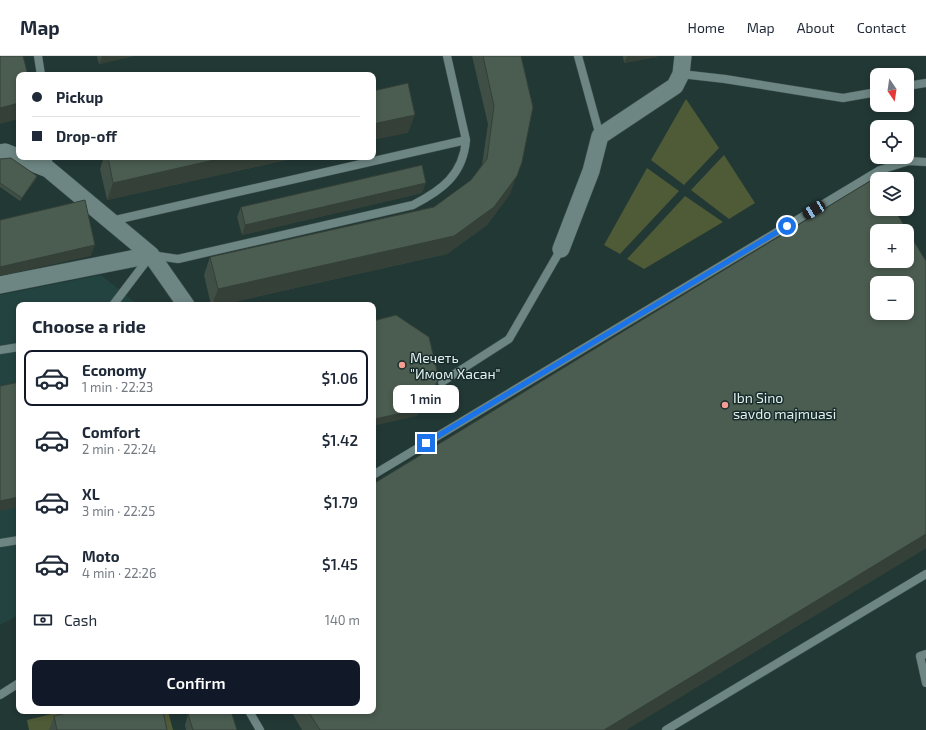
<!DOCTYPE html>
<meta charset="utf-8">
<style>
body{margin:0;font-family:"Exo 2",sans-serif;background:#f6f6f7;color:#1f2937;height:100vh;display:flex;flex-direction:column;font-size:15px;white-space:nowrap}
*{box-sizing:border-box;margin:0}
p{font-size:13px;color:#747a83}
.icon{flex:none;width:22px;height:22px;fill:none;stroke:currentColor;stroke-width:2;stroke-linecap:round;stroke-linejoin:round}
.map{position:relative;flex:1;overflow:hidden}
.sheet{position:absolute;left:16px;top:246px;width:360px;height:412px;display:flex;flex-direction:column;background:#fff;border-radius:8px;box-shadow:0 2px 6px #0003}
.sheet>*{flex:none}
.hud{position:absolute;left:16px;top:16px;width:360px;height:88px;border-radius:8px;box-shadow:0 2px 6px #0003;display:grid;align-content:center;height:88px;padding:0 16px;background:#fff}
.needle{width:26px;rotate:167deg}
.fabs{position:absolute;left:870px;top:12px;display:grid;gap:8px}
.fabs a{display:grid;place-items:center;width:44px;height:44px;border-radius:8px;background:#fff;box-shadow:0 2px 6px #0003;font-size:20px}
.end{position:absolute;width:18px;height:18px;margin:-9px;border:5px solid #1a73e8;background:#fff;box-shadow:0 0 0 2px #fff}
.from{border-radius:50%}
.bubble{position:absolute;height:28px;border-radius:8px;background:#fff;box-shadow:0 2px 6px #0003;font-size:13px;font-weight:600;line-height:28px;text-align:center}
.car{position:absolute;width:12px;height:24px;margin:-12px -6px;border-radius:5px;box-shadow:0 0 3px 1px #0007;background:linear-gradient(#222 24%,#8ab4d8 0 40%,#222 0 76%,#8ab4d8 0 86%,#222 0)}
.hud b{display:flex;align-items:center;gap:14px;height:38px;font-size:15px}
.hud b+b{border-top:1px solid #e0e1e3}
.hud i{width:10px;height:10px;background:#1f2937}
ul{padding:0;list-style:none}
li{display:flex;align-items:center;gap:12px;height:56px;margin:0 8px 6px;padding:0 8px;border:2px solid transparent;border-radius:8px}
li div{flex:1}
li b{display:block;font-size:15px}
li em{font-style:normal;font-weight:600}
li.active{border-color:#111827}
li>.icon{width:36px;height:36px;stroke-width:1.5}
h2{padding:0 16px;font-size:18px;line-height:48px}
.pay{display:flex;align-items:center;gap:10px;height:44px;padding:0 16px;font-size:15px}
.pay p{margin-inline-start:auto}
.primary-button{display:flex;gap:8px;margin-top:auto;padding:8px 16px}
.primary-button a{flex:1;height:46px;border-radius:8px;background:#111827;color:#fff;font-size:16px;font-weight:600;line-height:46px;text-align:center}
header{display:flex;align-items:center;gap:24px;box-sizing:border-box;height:56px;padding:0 20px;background:#fff;border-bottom:1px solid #e0e1e3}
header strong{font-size:19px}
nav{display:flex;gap:22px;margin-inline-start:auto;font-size:14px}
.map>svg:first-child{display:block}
.built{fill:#234340}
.green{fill:#4f5a36}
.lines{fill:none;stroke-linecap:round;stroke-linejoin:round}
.service-casing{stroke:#415553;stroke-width:9}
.minor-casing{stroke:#415553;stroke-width:18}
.service{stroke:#6d8683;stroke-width:8}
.minor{stroke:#6d8683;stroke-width:17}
.wall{fill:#404f45}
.shaded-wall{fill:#344038}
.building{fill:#4b5c50;stroke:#344038;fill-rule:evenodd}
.route{stroke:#1a73e8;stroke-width:5}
.poi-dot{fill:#f59c93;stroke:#182d2b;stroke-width:1.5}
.labels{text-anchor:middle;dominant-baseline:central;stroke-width:3;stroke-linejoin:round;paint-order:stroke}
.poi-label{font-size:14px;fill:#e2efee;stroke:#182d2b;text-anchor:start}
</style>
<header>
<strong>Map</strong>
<nav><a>Home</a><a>Map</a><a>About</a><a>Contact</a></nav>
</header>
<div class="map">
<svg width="926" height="674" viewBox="0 0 926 674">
<rect width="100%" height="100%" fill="#223835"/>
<path class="built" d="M101,219L138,249H19V559L0,569V239Z"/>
<path class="green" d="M686,43L719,92L684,129L651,104Z
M724,99L755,147L729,163L691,134Z
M647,112L679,135L620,198L604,189Z
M685,140L723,166L644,213L627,203Z
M64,655H168L173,674H29L27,664Z"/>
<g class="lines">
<defs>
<path id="service" d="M38,0L41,19
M578,0L600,80
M681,18L725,23L843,42L877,36
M907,30L926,27
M48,101V113
M111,165L466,84
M113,249L151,199L178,203L413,149C442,134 463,119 466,84L447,0
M0,294L19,291
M442,326L509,283L561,193
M373,419L880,114L909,105L926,106
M0,487L19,484
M926,598L920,600L926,627
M0,639L19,627
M249,655L260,674
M666,674L926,518"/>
<path id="minor" d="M0,97L5,96L48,113L151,199L186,249
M561,193L591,115L600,80L675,30L681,18L683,0
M0,229L151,199"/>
</defs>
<use href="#service" class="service-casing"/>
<use href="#minor" class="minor-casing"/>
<use href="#service" class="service"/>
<use href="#minor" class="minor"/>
</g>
<path class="wall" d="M97,0H134L99,8Z
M472,0H521L510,138L487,169L447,198L220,249H211L204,219L210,201L434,151L471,124L482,109L488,68Z
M623,0H657V1L624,7Z
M104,101H300L107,144L100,113Z
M0,103L37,120L36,123L20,145L0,131Z
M422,137L242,179L237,161L241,151Z
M926,492L626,674H302L291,655H373Z
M188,658L237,674H186L185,669Z
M54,660L167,674H49Z"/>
<path class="shaded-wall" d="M102,0H134L99,8Z
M627,0H657V1L624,7Z
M19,47V63L0,68V52Z
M415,59L408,77L373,84V68Z
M227,101H300L107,144L113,127Z
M522,106L510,138L487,169L447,198L220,249H212L218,233L454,180Z
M37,120L36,123L20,145L22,142Z
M426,127L422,137L242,179L245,169Z
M95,189L91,200L0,220V211Z
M439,323L437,330L417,360L373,370V366L375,363Z
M19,441V451L0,455V445Z
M926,478V492L626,674H604Z"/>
<path class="building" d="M0,0H23L28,19H19V47L0,52Z
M483,0H521L533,51L522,106L517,120L494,151L454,180L218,233L210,201L434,151L471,124L487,103L494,50Z
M408,27L415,59L373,68V35Z
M108,101H227L113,127Z
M11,102L37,120L22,142L0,127V103Z
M422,109L426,127L245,169L241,151Z
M875,122L877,125V153H894L926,205V478L604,674H320L308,655H373V428ZM877,175H907V205H877ZM877,227H907V257H877Z
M85,144L95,189L0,211V164Z
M396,259L429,281L439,323L420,353L375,363L373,366V265Z
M19,326V441L0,445V330Z
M76,655H163L167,674H57L54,660Z
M199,655H231L237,674H193L188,658Z"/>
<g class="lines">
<path class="route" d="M426,387L787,170"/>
</g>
<g class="poi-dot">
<circle cx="402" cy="309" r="4"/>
<circle cx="725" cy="349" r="4"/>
</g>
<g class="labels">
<g class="poi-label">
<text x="410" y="301">Мечеть<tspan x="410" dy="16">"Имом Хасан"</tspan></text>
<text x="733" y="341">Ibn Sino<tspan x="733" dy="16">savdo majmuasi</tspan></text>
</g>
</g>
</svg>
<div class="fabs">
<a><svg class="needle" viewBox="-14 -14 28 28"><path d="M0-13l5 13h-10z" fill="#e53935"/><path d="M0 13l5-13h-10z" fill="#747a83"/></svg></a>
<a><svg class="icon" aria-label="locate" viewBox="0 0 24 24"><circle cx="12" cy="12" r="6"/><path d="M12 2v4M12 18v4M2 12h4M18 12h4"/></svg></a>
<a><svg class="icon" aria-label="layers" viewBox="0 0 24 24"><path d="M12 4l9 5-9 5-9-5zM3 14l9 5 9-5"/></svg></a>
<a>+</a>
<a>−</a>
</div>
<i class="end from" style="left:787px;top:170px"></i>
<i class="end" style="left:426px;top:387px"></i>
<div class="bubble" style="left:393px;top:329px;width:66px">1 min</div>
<i class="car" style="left:814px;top:154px;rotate:239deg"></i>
<div class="hud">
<b><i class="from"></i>Pickup</b>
<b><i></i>Drop-off</b>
</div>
<section class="sheet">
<h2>Choose a ride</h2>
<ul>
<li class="active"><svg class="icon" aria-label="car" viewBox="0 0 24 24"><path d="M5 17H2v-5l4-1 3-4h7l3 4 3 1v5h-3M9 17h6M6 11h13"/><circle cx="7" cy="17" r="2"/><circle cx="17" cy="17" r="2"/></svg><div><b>Economy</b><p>1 min · 22:23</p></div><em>$1.06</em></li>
<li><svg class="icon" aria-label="car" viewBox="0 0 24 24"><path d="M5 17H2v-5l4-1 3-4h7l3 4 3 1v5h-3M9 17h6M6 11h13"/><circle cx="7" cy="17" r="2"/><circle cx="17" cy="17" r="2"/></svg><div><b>Comfort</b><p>2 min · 22:24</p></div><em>$1.42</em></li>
<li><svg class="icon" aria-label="car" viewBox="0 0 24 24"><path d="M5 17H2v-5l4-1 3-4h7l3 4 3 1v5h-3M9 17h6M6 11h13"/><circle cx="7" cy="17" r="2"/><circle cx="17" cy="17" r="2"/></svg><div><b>XL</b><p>3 min · 22:25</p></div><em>$1.79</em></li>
<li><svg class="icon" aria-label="car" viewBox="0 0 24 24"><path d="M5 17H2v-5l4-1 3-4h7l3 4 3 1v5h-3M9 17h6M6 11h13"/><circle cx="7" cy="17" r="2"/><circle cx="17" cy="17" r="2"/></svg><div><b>Moto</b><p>4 min · 22:26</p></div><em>$1.45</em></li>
</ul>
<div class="pay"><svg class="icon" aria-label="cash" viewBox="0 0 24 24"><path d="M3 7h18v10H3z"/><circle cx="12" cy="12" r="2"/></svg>Cash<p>140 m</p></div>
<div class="primary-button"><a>Confirm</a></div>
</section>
</div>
